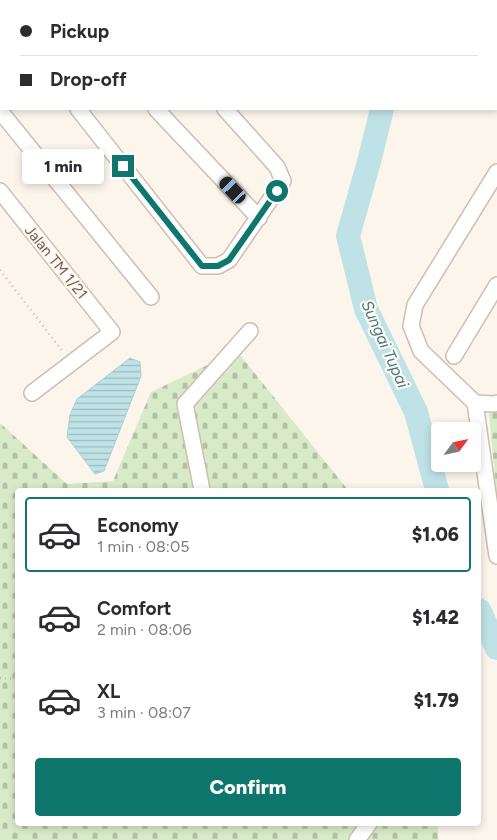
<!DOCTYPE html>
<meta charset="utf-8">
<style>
body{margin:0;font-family:Figtree,sans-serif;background:#f7f7f7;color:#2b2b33;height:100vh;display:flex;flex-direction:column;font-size:19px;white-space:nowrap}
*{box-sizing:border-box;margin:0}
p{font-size:16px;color:#7c7c81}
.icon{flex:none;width:28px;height:28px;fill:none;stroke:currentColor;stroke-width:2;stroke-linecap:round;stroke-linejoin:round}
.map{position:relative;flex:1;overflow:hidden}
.panel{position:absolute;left:15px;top:488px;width:466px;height:338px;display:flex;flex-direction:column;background:#fff;border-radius:5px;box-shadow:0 2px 8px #0003}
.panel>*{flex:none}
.guide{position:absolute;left:0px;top:0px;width:498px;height:110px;box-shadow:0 2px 8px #0003;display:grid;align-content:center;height:110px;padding:0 20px;background:#fff}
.needle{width:32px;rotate:57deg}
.controls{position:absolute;left:431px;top:422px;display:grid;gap:10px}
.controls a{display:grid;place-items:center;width:50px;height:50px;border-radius:5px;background:#fff;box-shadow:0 2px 8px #0003;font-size:25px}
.end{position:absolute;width:22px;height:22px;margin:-11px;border:6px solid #0f766e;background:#fff;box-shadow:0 0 0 2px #fff}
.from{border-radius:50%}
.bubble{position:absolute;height:35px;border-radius:5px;background:#fff;box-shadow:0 2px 8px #0003;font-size:16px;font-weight:800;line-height:35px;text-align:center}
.car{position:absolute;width:15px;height:30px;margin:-15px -8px;border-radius:6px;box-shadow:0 0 4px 1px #0007;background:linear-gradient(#222 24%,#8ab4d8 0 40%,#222 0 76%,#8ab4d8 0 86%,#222 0)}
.guide b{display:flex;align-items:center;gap:18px;height:48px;font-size:19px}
.guide b+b{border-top:1px solid #e1e1e2}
.guide i{width:12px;height:12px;background:#2b2b33}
ul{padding:9px 0 0;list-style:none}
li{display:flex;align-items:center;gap:15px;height:75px;margin:0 10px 8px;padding:0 10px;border:2px solid transparent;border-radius:5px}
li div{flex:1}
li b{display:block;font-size:19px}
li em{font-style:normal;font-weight:800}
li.active{border-color:#0f766e}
li>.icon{width:45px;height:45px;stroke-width:1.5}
.button{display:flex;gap:10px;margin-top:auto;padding:10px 20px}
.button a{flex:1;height:58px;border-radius:5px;background:#0f766e;color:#fff;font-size:20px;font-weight:800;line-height:58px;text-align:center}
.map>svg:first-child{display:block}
.cemetery{fill:url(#cemetery-stones)}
.water{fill:url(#water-rules);stroke:#a6d2d8}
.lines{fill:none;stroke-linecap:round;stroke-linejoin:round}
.river{stroke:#bfe2e7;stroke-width:24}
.minor-casing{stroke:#cfbdb0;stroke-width:18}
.path{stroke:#d7b7a6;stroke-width:2.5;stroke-dasharray:1 4;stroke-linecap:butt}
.minor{stroke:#fff;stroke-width:15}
.route{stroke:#0f766e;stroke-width:6}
.labels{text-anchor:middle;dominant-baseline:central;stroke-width:4.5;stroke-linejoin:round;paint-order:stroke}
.street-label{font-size:15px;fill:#785b4e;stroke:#fff9f2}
.water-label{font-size:16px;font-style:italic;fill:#447b83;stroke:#fff9f2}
</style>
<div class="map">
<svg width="497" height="840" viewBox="0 0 497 840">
<defs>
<pattern id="cemetery-stones" width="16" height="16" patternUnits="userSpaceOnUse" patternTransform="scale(1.25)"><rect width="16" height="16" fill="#d8ebc9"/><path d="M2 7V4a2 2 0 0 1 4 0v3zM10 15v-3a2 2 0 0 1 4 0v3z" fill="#b4c1a5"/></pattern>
<pattern id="water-rules" width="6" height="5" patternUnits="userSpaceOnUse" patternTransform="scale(1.25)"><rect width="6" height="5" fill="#bfe2e7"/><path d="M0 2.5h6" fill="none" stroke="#a0babd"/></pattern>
</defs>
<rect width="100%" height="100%" fill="#fcf5ec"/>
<path class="cemetery" d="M237,351L348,490H18V822H438V840H0V423L67,484L113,481L151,392Z
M497,410V498L489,414Z"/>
<path class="water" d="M130,358L140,362L141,376L104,471L95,474L67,437L70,415L77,399Z"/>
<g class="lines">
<path class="river" d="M408,1V0
M382,109L370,158L348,236L366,309L416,412L437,490
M479,610L497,648"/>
<defs>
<path id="minor" d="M54,0L55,1
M126,0L127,1
M195,0L196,1
M266,0L267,1
M25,1L26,0
M0,10L1,12
M0,48L1,47
M496,64L497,63
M496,94H497
M78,109L202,266H218L229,260L283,181L277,167L225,109
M156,109L259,218
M0,111L151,297
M497,172L415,305L411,326L421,351L475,403L494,404L497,403
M0,191L112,332L32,393
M454,356L497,285
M475,403L497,556
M202,490L185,404L250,331
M357,840L370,822"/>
</defs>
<use href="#minor" class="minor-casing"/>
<path class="path" d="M0,270L63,352
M0,678L13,679L18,675"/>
<use href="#minor" class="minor"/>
</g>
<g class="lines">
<path class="route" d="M123,166L202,266H218L229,260L277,191"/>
</g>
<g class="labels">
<g class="street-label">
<text transform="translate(56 262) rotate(51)">Jalan TM 1/21</text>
</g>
<g class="water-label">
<text transform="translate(385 344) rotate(66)">Sungai Tupai</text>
</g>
</g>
</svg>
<div class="controls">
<a><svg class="needle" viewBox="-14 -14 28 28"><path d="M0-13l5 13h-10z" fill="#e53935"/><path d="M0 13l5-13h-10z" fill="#7c7c81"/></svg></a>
</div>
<i class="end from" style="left:277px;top:191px"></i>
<i class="end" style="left:123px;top:166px"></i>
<div class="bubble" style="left:22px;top:149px;width:82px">1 min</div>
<i class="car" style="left:233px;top:190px;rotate:317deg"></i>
<div class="guide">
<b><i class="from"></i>Pickup</b>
<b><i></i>Drop-off</b>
</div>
<section class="panel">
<ul>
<li class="active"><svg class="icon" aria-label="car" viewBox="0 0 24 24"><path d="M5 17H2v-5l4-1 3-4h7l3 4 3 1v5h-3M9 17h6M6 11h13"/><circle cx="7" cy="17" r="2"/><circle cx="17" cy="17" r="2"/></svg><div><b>Economy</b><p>1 min · 08:05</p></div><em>$1.06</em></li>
<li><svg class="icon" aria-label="car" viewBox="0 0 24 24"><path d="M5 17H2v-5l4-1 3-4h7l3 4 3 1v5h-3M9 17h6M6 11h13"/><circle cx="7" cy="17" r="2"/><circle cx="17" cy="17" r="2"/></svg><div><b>Comfort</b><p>2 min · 08:06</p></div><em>$1.42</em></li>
<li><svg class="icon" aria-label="car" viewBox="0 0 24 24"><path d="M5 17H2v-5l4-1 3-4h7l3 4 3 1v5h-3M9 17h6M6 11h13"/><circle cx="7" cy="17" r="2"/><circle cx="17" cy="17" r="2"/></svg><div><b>XL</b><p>3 min · 08:07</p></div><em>$1.79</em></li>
</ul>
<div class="button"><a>Confirm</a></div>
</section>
</div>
